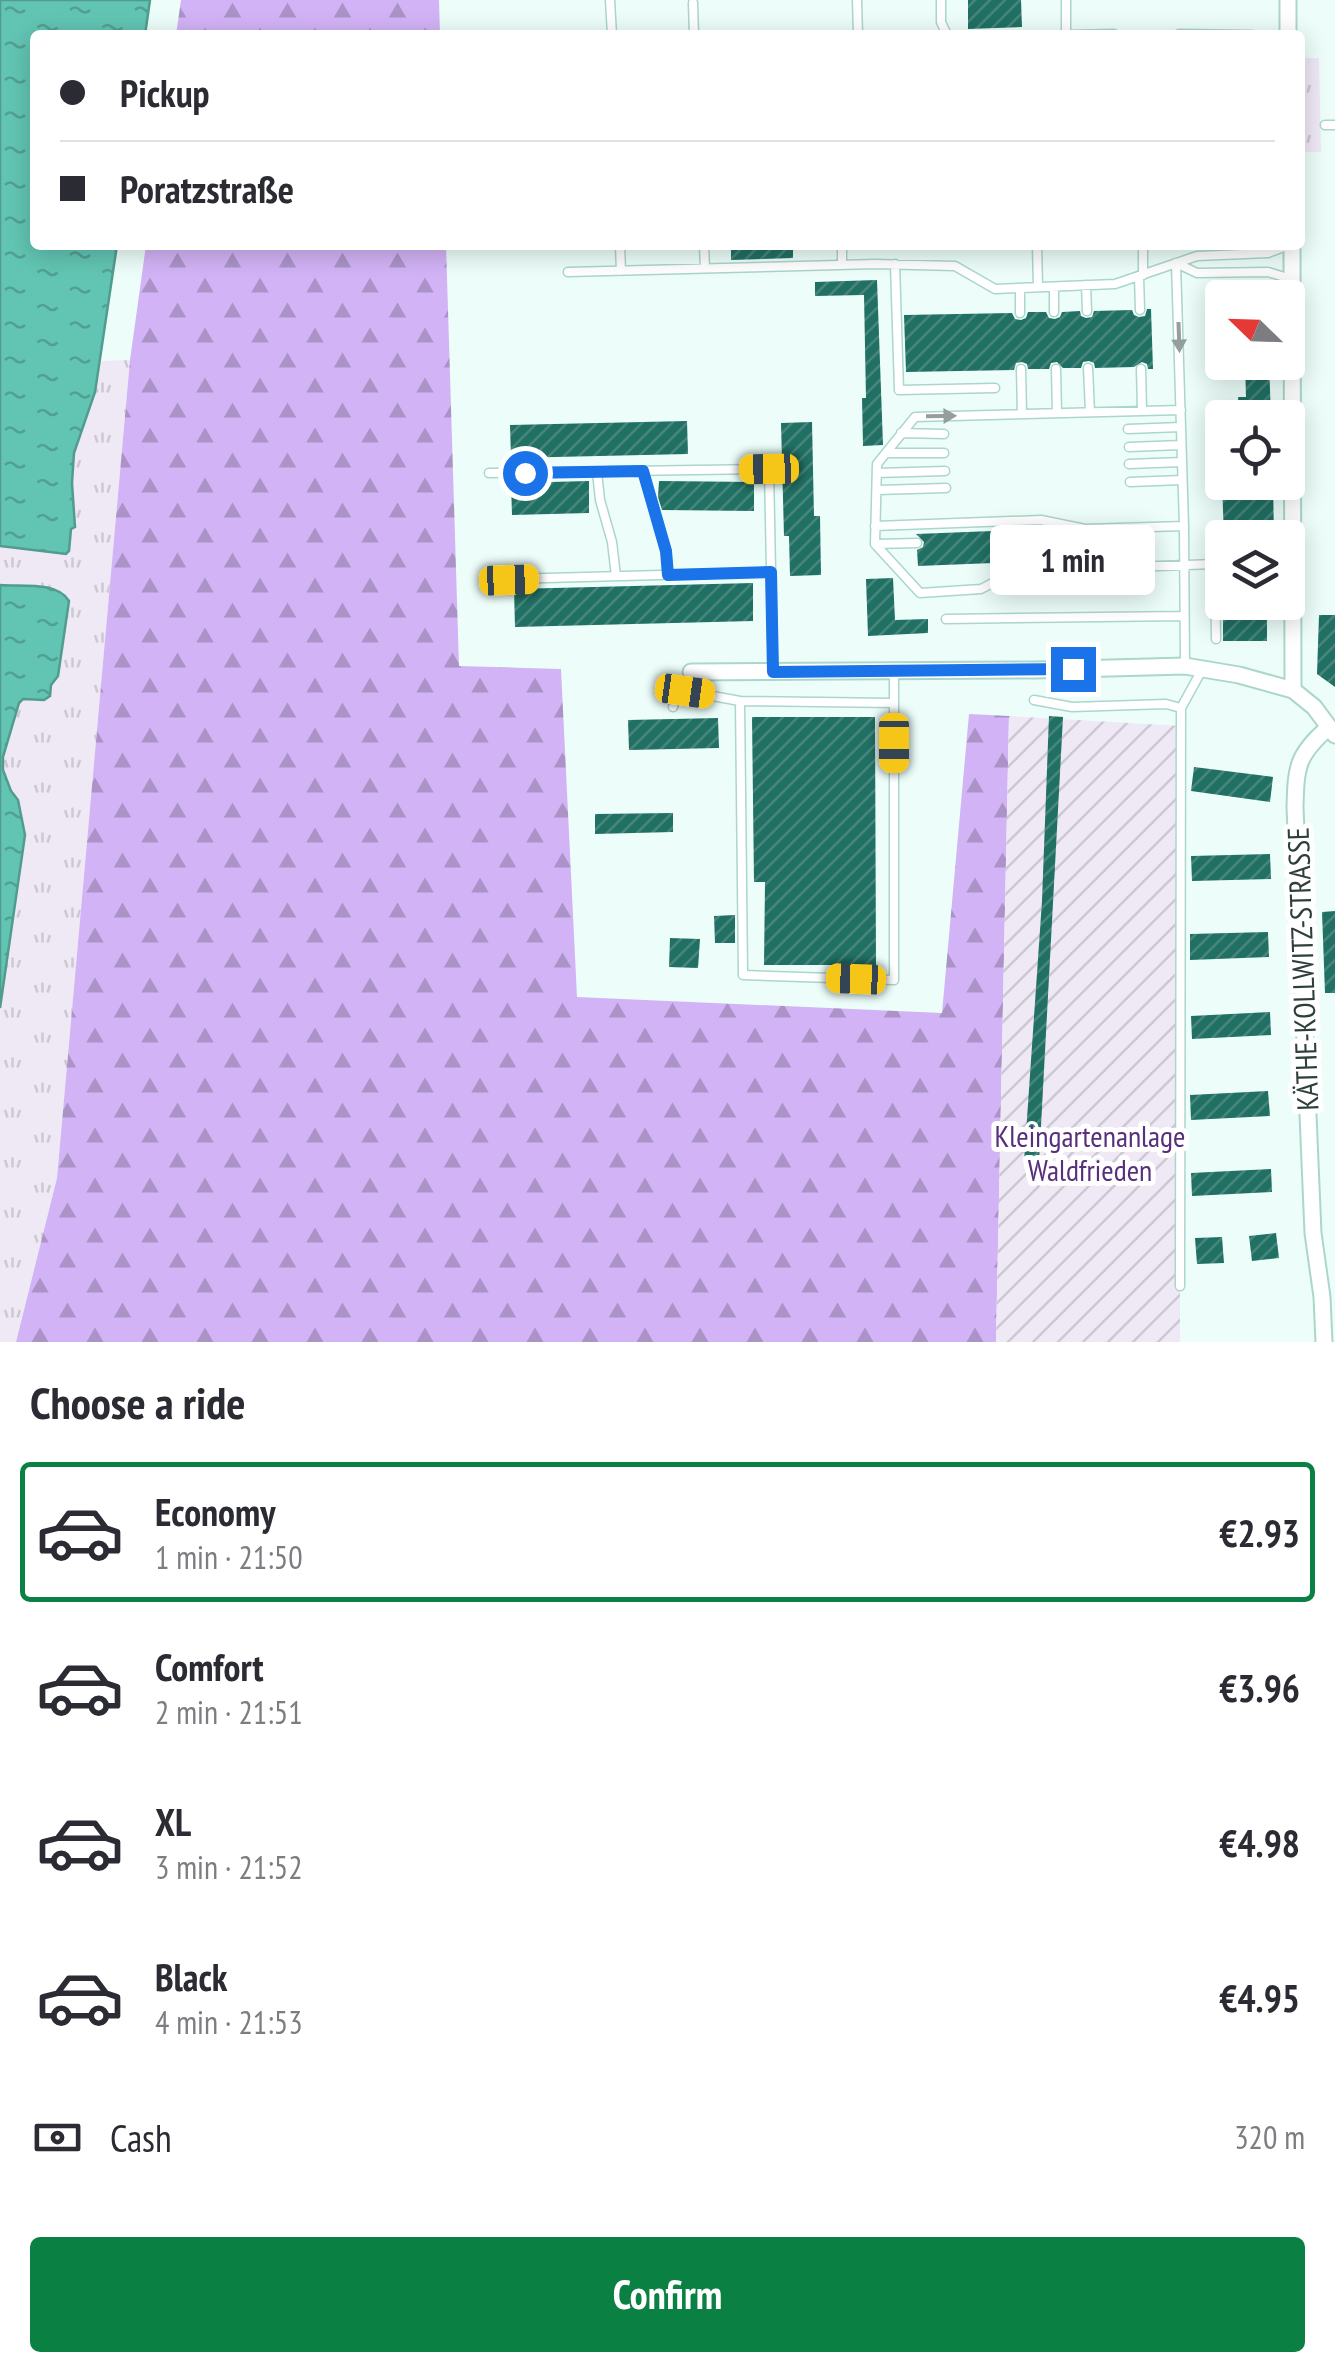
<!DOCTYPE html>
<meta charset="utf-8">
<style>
body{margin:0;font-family:"PT Sans Narrow",sans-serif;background:#f7f7f7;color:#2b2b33;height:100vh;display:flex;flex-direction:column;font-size:38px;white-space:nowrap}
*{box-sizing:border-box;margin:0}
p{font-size:32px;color:#7c7c81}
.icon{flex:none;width:55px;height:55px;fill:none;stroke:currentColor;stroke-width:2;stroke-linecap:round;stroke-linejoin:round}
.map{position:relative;height:1342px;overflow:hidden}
.panel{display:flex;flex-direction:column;background:#fff;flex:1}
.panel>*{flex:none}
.top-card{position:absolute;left:30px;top:30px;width:1275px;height:220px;border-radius:10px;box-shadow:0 5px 25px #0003;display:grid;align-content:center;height:220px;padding:0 30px;background:#fff}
.needle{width:65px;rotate:293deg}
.controls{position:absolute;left:1205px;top:280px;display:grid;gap:20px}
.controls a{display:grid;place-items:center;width:100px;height:100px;border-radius:10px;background:#fff;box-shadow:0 5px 25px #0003;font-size:50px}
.end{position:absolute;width:45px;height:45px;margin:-22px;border:12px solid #1a73e8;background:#fff;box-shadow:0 0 0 5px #fff}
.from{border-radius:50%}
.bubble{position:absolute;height:70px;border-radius:10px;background:#fff;box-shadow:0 5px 25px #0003;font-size:32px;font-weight:800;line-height:70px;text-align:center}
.car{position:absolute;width:30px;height:60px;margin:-30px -15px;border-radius:12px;box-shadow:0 0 8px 2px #0007;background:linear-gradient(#f5c518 24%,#345 0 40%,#f5c518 0 76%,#345 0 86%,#f5c518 0)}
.top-card b{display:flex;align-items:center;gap:35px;height:95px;font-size:38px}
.top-card b+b{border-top:2px solid #e1e1e2}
.top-card i{width:25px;height:25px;background:#2b2b33}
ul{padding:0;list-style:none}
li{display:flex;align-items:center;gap:30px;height:140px;margin:0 20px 15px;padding:0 10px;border:5px solid transparent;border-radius:10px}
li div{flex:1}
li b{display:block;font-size:38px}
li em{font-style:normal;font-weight:800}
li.selected{border-color:#0b8043}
li>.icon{width:90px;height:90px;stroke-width:1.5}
h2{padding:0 30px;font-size:45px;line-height:120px}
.pay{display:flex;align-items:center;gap:25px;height:110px;padding:0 30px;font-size:38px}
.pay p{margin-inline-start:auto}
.action{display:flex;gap:20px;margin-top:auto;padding:20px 30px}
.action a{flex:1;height:115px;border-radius:10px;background:#0b8043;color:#fff;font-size:40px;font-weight:800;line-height:115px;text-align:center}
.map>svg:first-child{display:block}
.grass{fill:url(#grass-tufts)}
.forest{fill:url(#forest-firs)}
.garden{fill:url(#garden-furrows)}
.water{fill:url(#water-ripples);stroke:#529c8f;stroke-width:2.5}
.building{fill:url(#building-hatch)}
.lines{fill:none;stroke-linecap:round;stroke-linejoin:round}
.service-casing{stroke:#abd6cc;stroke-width:11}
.minor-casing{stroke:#abd6cc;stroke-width:19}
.service{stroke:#fff;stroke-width:8}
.minor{stroke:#fff;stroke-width:15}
.oneway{fill:#969e9d}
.route{stroke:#1a73e8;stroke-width:12}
.labels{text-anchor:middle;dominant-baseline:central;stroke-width:10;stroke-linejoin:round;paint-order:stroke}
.street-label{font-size:30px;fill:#2d3e3b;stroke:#fff}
.park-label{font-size:30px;fill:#582f7c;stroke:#fff}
</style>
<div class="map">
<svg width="1335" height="1342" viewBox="0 0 1335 1342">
<defs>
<pattern id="grass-tufts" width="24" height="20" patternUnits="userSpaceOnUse" patternTransform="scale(2.5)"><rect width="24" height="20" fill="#efe9f6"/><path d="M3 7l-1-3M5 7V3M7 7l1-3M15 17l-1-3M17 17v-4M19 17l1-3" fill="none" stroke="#cdc9d4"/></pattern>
<pattern id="forest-firs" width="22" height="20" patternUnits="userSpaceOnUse" patternTransform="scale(2.5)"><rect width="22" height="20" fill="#d2b3f6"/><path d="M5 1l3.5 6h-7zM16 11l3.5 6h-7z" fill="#ab93c8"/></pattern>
<pattern id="garden-furrows" width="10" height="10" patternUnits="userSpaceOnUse" patternTransform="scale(2.5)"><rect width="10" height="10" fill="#efe9f6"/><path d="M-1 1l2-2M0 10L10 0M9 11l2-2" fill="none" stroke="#cdc9d4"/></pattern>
<pattern id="water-ripples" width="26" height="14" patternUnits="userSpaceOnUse" patternTransform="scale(2.5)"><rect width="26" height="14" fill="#62c5b3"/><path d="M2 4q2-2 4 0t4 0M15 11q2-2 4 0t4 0" fill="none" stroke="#51a193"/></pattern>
<pattern id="building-hatch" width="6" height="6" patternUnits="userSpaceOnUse" patternTransform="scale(2.5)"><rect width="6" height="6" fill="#207063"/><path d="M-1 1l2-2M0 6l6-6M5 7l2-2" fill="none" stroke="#48857b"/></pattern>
</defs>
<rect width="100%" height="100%" fill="#edfefa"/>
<path class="grass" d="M1300,58H1319L1321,152H1300Z
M130,360L57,1178L16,1342H0V1008L25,835L18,801L11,791L3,770V758L19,703L23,699L44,700L50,696L68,598C50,582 22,587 0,585V546L68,553L71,529L75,526L72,483L74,453L95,392L100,361Z"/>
<path class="forest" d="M181,0H439L440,35H176Z
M146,245H446L459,666L561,669L577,997L942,1013L969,714L1009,716L996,1342H16L57,1178L130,360Z"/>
<path class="garden" d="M1009,716L1181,726L1180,1342H996Z"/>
<path class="water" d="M0,0H150L145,35H35V245H117L95,392L74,453L72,483L75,527L71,529L69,551L66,554L0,546Z
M0,585C22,587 57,581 69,601L58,676L51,685L50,696L44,700L23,699L19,703L3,757V770L11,791L18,800L25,835L0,1008Z"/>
<path class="building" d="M968,0H1021L1022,27L968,29Z
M731,245H793V258L731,260Z
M877,280L883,445L863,446L862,398H866L864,295L815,296V282Z
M1147,309H1151L1153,369H1148L1147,364L1142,362L1134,367L1095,368L1094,363L1089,361L1083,362L1081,368H1063L1057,362L1051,363L1049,369H1028L1027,364L1022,362L1016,363L1014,370L906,372L904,315L1012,313L1015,319L1021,320L1026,318L1028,312H1046L1049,318L1055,319L1060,317L1062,312L1080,311L1081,316L1086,318L1092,317L1094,311L1132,310L1134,315L1139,317L1145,316Z
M1245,362H1269L1271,418H1239L1238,397H1246Z
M687,421L688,454L511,458L510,425Z
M812,422L814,516H820L821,575L790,576L789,536H784L781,423Z
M589,481V513L512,515L511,483Z
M659,481L754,482V511L662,510L658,497Z
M1222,482H1273L1274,538H1224Z
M1044,529L1039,532L1038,538L1040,543L1045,544L1047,561L918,566L917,550L923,547L924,542L916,534Z
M893,578L895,620L928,619V633L868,636L866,579Z
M753,583V621L515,627L514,589Z
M1223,602H1263V610H1267V641H1223Z
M1319,615H1335V687L1317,674Z
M1049,716L1063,717L1039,1163L1024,1162L1042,901Z
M752,717H875L876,965H764L765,882H754Z
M718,718L719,748L629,750L628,720Z
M1194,767L1273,777L1270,802L1191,791Z
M673,813V832L595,834V814Z
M1270,854L1271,879L1192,881L1191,856Z
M1335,911V993H1325L1322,912Z
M735,915V943H715L714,916Z
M1268,932L1269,957L1190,960V934Z
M670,938L700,939L698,968L669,967Z
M1270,1012L1271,1035L1192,1039L1191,1016Z
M1268,1091L1270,1116L1191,1120L1190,1095Z
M1271,1169L1272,1192L1192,1196L1191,1173Z
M1276,1233L1279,1258L1252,1261L1249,1236Z
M1222,1237L1224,1263L1197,1264L1195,1238Z"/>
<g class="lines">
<defs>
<path id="service" d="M610,0L612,35
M857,0L858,35
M941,0V22L947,35
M1066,0V35
M693,3L694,35
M1179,34L1252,35
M1069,35L1114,34
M1325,125H1335
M620,245L621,271
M704,245L705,268
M842,245V265
M1037,245L1038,287
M1143,245V275
M1176,263L1184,526L1185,666
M1176,263L1197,273L1268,272L1291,279
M895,264L899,390L995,388
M568,272L875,264L955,266L995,289L1115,284L1197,256L1268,253L1289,245
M1139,276L1140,310
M1086,285L1087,311
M1054,287V312
M1020,288V313
M1088,368L1090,412
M1021,369L1022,414
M1056,369L1057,413
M1141,369L1142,411
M1181,410L915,417L877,464L875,544L920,593L981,589L1015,571L1215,564L1216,639
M1128,429L1181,427
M901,433L944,434
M1129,447L1181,445
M886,453H944
M1129,464L1182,462
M643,471L666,551L668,575
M597,472L600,500L612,542L616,576
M489,473L769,469L773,671
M877,473L945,471
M1130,482L1182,480
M877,490L946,488
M875,526L1041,520L1085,529L1184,526
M1045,537L1080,530
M875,544L917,543
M509,579L771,572
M946,619L1183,616
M894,671V980L743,975L740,701L894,703
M1034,700L1072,707L1166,704L1181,708
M673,707L676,696L685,691L740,701
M1180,1286L1181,708L1203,668"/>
<path id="minor" d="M1288,35V0
M1292,245L1293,690
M691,672L1036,670L1185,666L1239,675L1293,690L1314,707L1335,735
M1324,1342L1322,1297L1313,1233L1295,807C1296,766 1297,755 1329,727"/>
</defs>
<use href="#service" class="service-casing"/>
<use href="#minor" class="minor-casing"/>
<use href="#service" class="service"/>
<use href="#minor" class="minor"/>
</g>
<defs><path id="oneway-solid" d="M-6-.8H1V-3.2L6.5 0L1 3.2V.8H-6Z" transform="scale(2.5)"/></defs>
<g class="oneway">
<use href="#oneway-solid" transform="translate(1179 337) rotate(88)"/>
<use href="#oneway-solid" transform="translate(941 416) rotate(-1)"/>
</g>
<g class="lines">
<path class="route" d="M525,473L643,471L666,551L668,575L771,572L773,672L1073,669"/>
</g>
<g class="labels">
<g class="street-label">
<text transform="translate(1302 969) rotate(-92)">KÄTHE-KOLLWITZ-STRASSE</text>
</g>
<g class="park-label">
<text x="1090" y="1135">Kleingartenanlage<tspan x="1090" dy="34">Waldfrieden</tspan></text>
</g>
</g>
</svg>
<div class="controls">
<a><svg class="needle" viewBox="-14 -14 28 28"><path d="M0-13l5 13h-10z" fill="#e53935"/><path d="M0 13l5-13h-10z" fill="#7c7c81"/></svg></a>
<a><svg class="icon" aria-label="locate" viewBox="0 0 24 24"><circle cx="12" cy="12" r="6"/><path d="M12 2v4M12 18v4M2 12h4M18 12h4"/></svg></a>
<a><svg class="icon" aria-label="layers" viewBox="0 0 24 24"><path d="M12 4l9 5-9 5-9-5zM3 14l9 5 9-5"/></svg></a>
</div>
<i class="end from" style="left:525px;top:473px"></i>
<i class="end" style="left:1073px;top:669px"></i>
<div class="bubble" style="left:990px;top:525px;width:165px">1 min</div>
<i class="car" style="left:769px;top:469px;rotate:269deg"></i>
<i class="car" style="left:509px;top:580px;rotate:88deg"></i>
<i class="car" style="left:685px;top:691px;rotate:98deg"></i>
<i class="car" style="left:894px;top:743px;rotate:180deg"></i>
<i class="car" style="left:856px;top:979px;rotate:272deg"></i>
<div class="top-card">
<b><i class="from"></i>Pickup</b>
<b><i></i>Poratzstraße</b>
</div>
</div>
<section class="panel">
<h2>Choose a ride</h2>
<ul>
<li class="selected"><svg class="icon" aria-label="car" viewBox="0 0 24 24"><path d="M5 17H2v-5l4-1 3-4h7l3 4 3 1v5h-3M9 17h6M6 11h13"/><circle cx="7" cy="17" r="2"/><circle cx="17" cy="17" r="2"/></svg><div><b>Economy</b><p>1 min · 21:50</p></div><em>€2.93</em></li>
<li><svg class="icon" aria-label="car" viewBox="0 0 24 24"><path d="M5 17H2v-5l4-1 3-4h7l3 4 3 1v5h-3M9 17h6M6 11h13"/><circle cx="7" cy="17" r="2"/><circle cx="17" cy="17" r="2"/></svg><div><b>Comfort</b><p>2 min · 21:51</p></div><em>€3.96</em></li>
<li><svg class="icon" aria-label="car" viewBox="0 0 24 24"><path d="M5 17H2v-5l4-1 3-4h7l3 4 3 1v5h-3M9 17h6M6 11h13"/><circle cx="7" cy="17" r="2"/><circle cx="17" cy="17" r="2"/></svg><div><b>XL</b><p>3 min · 21:52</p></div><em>€4.98</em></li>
<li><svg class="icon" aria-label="car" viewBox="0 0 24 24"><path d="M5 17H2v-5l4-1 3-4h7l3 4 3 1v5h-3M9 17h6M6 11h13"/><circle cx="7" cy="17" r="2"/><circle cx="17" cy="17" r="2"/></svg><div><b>Black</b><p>4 min · 21:53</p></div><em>€4.95</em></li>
</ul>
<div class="pay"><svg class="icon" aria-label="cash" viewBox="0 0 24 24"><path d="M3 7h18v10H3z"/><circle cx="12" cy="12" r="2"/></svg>Cash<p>320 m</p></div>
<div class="action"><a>Confirm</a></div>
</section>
